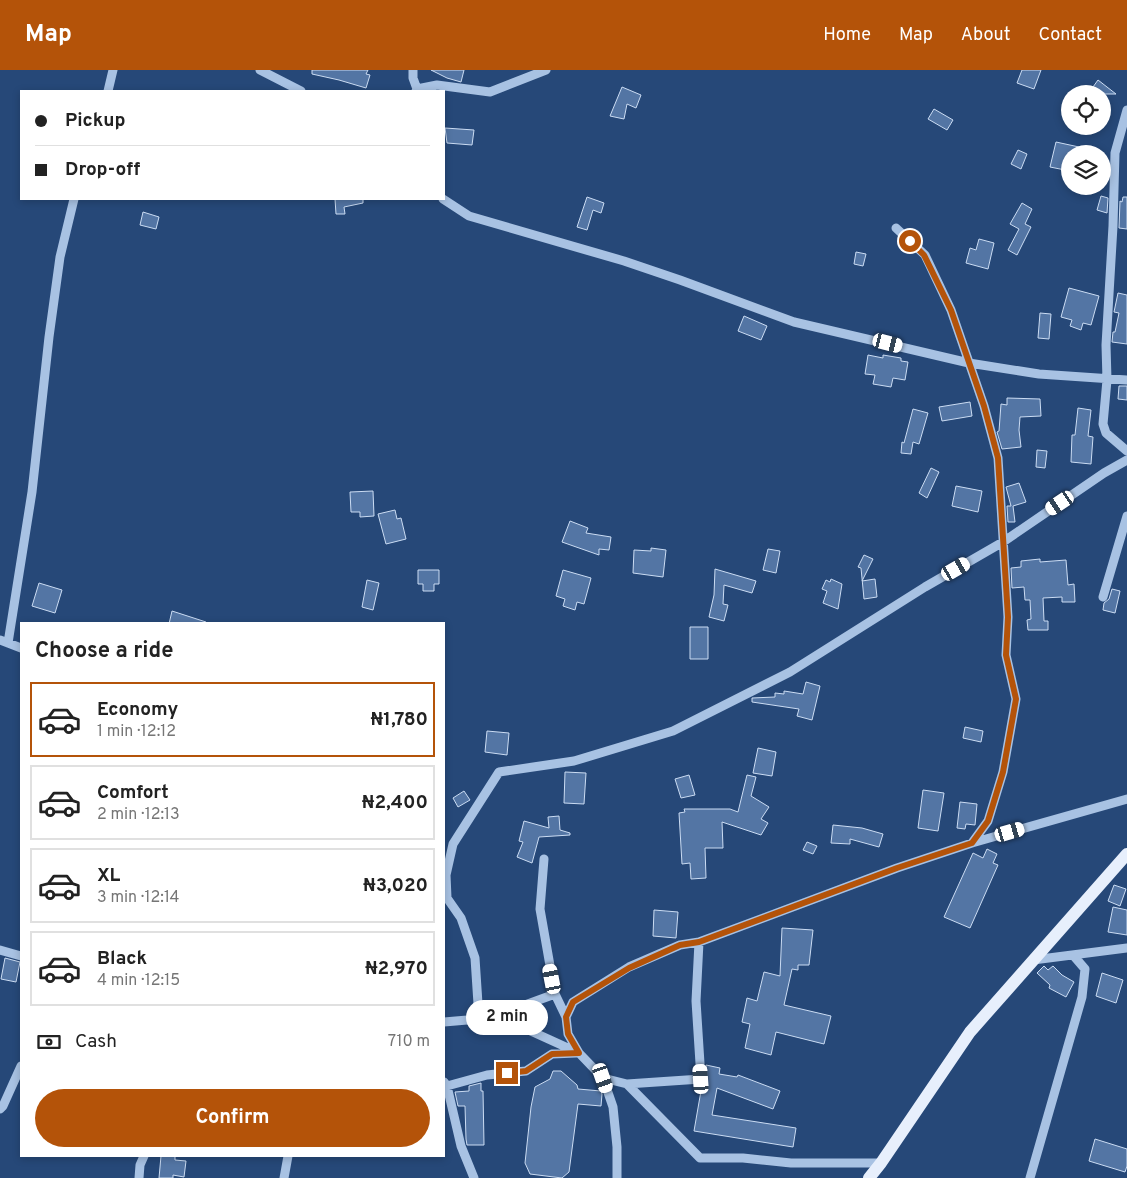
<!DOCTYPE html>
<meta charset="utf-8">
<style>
body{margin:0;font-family:Overpass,sans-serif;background:#f6f6f6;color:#222;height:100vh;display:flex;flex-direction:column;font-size:19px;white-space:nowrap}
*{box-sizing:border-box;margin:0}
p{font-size:16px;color:#767676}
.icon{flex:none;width:28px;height:28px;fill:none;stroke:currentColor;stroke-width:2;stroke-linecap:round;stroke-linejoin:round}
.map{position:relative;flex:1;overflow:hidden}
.details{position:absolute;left:20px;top:552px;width:425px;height:535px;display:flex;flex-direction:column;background:#fff;border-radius:0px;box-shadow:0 2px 8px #0003}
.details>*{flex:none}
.top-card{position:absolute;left:20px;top:20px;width:425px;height:110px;border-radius:0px;box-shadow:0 2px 8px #0003;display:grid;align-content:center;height:110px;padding:0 15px;background:#fff}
.tools{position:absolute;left:1061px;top:15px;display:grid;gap:10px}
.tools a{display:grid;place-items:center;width:50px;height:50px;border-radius:50%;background:#fff;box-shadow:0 2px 8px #0003;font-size:25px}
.end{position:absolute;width:22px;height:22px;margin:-11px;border:6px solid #b45309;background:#fff;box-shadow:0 0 0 2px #fff}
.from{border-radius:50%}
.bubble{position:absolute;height:35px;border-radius:18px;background:#fff;box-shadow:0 2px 8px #0003;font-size:16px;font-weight:700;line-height:35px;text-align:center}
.car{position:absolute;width:15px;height:30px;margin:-15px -8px;border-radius:6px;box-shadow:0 0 4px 1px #0007;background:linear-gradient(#fff 24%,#345 0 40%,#fff 0 76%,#345 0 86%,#fff 0)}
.top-card b{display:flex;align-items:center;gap:18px;height:48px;font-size:19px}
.top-card b+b{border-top:1px solid #e0e0e0}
.top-card i{width:12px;height:12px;background:#222}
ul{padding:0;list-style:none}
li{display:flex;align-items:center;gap:15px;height:75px;margin:0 10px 8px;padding:0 5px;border:2px solid #e0e0e0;border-radius:0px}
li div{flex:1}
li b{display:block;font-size:19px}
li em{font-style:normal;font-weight:700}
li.current{border-color:#b45309}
li>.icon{width:45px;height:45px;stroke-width:1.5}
h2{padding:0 15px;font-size:22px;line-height:60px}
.pay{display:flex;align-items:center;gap:12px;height:55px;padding:0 15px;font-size:19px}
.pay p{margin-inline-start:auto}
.button{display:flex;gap:10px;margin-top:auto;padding:10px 15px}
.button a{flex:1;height:58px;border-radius:30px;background:#b45309;color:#fff;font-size:20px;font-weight:700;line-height:58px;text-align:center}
header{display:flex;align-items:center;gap:30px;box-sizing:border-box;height:70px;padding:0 25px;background:#b45309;color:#fff}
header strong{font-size:24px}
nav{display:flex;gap:28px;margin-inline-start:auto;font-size:18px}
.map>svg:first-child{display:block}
.building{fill:#5375a4;stroke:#cbdcf3}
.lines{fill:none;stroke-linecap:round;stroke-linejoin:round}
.minor{stroke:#a8c2e3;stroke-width:9}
.major{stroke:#e7effc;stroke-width:12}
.route{stroke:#b45309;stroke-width:6}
</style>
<header>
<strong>Map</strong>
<nav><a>Home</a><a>Map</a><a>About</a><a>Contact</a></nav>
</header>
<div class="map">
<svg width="1127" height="1108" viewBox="0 0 1127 1108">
<rect width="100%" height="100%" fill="#264878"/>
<path class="building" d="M312,0H368L366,4L370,5L366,18L339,10L312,4Z
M431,0H464L461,12L447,8Z
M1022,0H1041L1034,19L1017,13Z
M1098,10L1116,24H1088Z
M622,17L641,25L636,38L627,34L624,49L610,46Z
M934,39L953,50L947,60L928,49Z
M445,58L474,60L472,75L447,73Z
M1056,72L1093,80L1092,84H1070V101L1050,97Z
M1018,80L1027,84L1021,99L1011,94Z
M1101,126L1108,128L1107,143L1097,140Z
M587,127L604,133L601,143L593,140L587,160L577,157Z
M1123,127H1127V159L1119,158L1120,131L1122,132Z
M335,129H363V133L344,137L345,144H336Z
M1022,133L1032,139L1025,154L1031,157L1017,185L1008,180L1019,159L1010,154Z
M143,142L159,147L156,159L140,155Z
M979,169L994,173L988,199L966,193L970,178L976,180Z
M856,182L866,184L863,196L854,194Z
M1069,218L1099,226L1091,255L1083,253L1081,260L1070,256L1072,250L1061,247Z
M1118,223L1127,225V274L1112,272L1113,262H1115L1119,243L1114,242Z
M1040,243L1051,244L1049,269L1038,268Z
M744,246L767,256L761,270L738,261Z
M868,285L883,288V285L901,288V291L908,292L905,310L893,308L891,317L873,314L875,305L865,304Z
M1119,316H1127V330L1118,329Z
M1007,328L1040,329L1041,346L1020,347L1019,360L1021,377L1002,379L997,362L999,361L1001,334L1007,335Z
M970,332L972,346L942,351L939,337Z
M1078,338L1091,340L1088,366L1093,367L1091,394L1071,392L1072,365H1075Z
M913,339L928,343L919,374L913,372L911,384L901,383L902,372L904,373Z
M1037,380L1047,381L1045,398L1036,397Z
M931,398L939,402L927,428L919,423Z
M1019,413L1026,432L1013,436L1015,452H1008L1007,436H1011L1006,417Z
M956,416L982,421L978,442L952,436Z
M373,421L374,446L360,447V442H351L350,422Z
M395,440L397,449L401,448L406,469L386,474L378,444Z
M570,451L588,458L586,463L611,467L609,480L599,479V485L562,472Z
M651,478L666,480L663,507L633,503L634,480L651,481Z
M768,479L780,481L776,503L763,500Z
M864,485L873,489L862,511L875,509L877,527L864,529L861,498L858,497Z
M1040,489V492L1066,490L1068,515L1074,514L1075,532H1062V527L1043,528L1044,551H1048V560H1028L1027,550L1031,549L1030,530H1025L1024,517L1012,518L1011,498L1021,497V491Z
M715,499L756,511L752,523L724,515L723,534L728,535L724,551L709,547L714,525Z
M418,500H439V514H434V521H423V514H418Z
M563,500L591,508L584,534L577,532L575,540L563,536L565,529L556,526Z
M831,509L842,514L838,539L823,533L827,521L822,519L826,510L830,512Z
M367,510L379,513L373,540L362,537Z
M39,513L62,520L55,543L32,536Z
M1112,519L1120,521L1115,543L1103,540L1104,533L1109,529Z
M172,541L206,552L205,554H169Z
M690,557H708V589H690Z
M806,612L820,616L812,650L797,646L799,639L752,632V628L775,627V623L784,624V621L803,624Z
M965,657L983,661L981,672L963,668Z
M487,661L509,663L507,685L485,682Z
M758,678L776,682L772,706L753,703Z
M565,702L586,703L584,734L564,733Z
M689,705L695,725L681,728L675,709Z
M747,705L756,707L751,726L769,737L761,749L768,753L761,765L722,752L723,778H705L706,808L691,809L690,793L682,794L679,743L685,742L684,739H730L738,742Z
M923,720L944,723L938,761L918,758Z
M464,721L470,730L458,737L453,728Z
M960,732L977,734L975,755L966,754L965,759L957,758Z
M559,746L560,760L570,763V765L539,767L532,793L517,787L523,772L519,771L524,751L549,758L548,747Z
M833,755L862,758L883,764L879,777L850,769V774L831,773Z
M807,772L817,776L813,784L803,780Z
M987,779L997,784L993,793L998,795L970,858L944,847L973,783L983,788Z
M1114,815L1126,819L1120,836L1108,831Z
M1113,837L1127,840V865L1108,862Z
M654,840L678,842L676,868L653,866Z
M782,858L813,860L809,895H798V900L792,899L784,935L831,946L824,974L776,962L771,985L745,978L750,954L742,952L747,928L757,931L764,902L780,906Z
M5,888L20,892L16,912L1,909Z
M1044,896L1048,900L1053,896L1062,905L1074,912L1066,927L1049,918L1050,915L1037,903Z
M1102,903L1123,910L1116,933L1096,926Z
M706,995L720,998L719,1004L737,1007L738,1005L780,1021L773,1039L717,1018L712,1045L796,1058L793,1077L694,1061L702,1015L705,1014L707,1009Z
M553,1001H561L577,1015L578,1019L601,1021L602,1024L601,1036L578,1034L569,1102L562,1108L530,1104L525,1093L531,1037L535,1017L550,1009Z
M481,1013V1021H483L484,1075H467L466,1069L465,1036H458L455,1022L469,1021V1016Z
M1095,1069L1127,1079V1096L1125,1102L1089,1091Z
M161,1086H175V1090L186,1091L184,1107L173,1105V1108H159Z"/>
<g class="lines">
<path class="minor" d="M260,0L301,21
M413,0V8L417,19L416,21
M417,19L437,15L490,22L546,0
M108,21L113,0
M1127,40L1115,83L1113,156L1106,275L1107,310L1103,354L1106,363L1127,381
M443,129L469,146L624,191L680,210L794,252L969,293L1039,304L1127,310
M896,158L925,185L951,240L984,336L998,388L1008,547L1006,585L1016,629L1003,702L988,751L972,773
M1103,527L1127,446
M0,570L21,578
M8,573L32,422L49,267L60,187L74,129
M544,789L540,839L555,924L566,947
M699,872L696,931L701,1009L627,1014L700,1088H743L791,1093H881
M0,880L21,886
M1033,890L1127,878
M479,949L475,888L461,848L447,828L446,805L453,774L499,702L574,691L673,661L790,602L925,517L1003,472L1104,403L1127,390
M444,952L479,949L513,953L579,983
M501,952L514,939L555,924
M603,1008L627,1014
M444,1012L447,1016L461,1076L474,1108
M447,1016L487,1005L526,1001L552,984L576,983
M0,1039L3,1036L21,996
M139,1108L140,1095L144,1086
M284,1108L288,1086
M617,1108V1077L613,1037L603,1008L579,983L568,964L566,947L573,932L629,897L680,875L699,872L897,798L972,773L1127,729
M1030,1108L1082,927L1085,899L1073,885"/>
<path class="major" d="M869,1108L881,1093L970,962L1127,784"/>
</g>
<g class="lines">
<path class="route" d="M507,1003L526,1001L552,984L579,983L568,964L566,947L573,932L629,898L680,875L699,872L897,798L972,773L988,751L1003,702L1016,629L1006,585L1008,547L998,388L984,336L951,240L924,185L910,171"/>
</g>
</svg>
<div class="tools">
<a><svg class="icon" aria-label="locate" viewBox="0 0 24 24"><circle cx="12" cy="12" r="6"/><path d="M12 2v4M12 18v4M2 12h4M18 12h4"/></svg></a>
<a><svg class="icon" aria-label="layers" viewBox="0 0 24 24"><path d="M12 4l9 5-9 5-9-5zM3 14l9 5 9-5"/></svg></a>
</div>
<i class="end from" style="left:910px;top:171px"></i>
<i class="end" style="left:507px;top:1003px"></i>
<div class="bubble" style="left:466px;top:930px;width:82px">2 min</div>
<i class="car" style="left:888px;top:273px;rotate:104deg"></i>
<i class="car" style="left:1060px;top:433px;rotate:236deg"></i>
<i class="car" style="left:956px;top:499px;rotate:60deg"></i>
<i class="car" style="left:1010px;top:762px;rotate:74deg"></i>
<i class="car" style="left:552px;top:909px;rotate:349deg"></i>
<i class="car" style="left:603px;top:1008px;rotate:161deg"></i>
<i class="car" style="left:701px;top:1009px;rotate:356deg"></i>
<div class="top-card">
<b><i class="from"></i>Pickup</b>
<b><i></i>Drop-off</b>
</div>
<section class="details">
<h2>Choose a ride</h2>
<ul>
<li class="current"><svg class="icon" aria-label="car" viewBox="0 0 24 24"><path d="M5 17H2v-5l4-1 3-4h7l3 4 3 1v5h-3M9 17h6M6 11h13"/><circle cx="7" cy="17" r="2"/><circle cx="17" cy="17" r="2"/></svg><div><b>Economy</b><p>1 min · 12:12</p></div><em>₦1,780</em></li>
<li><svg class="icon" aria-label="car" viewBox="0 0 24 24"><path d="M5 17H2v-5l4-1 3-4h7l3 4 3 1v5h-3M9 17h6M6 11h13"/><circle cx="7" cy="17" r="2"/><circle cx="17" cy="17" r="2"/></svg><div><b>Comfort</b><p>2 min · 12:13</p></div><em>₦2,400</em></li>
<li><svg class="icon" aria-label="car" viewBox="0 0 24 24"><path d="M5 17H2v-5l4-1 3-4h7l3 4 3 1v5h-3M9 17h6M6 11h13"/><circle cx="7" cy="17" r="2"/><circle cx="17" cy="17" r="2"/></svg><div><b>XL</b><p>3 min · 12:14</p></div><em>₦3,020</em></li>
<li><svg class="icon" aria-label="car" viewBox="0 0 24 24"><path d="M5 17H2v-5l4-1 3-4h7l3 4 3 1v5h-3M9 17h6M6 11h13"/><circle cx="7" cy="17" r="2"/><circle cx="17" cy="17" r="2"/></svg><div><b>Black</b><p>4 min · 12:15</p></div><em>₦2,970</em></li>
</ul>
<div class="pay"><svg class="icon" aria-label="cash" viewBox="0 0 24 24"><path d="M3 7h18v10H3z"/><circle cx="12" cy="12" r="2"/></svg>Cash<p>710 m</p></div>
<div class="button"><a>Confirm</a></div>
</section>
</div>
